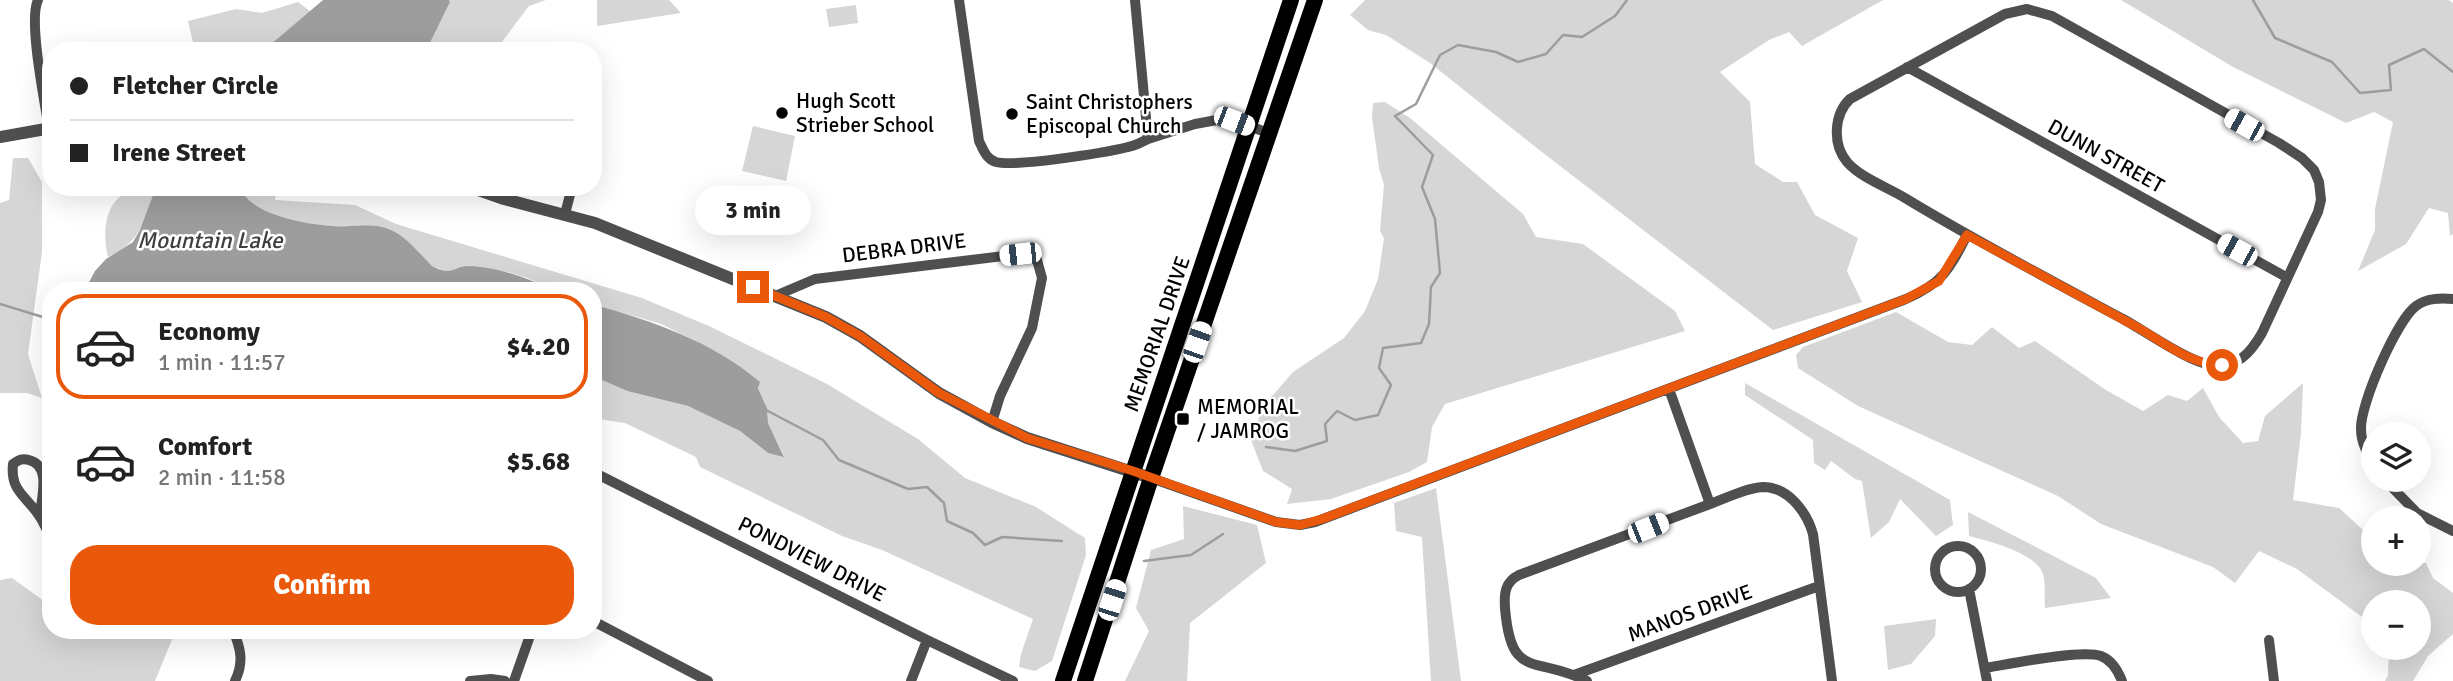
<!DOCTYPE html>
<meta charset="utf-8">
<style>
body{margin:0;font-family:Signika,sans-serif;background:#f2f2f2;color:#222;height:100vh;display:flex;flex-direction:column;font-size:26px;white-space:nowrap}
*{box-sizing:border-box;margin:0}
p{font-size:23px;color:#767676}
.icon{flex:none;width:38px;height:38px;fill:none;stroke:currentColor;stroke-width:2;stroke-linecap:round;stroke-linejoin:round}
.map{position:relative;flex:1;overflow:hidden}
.side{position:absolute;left:42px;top:282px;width:560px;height:357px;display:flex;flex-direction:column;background:#fff;border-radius:28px;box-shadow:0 7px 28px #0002}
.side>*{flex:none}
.hud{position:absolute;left:42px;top:42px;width:560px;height:154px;border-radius:28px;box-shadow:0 7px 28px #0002;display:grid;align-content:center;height:154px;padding:0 28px;background:#fff}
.controls{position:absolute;left:2361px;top:422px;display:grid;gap:14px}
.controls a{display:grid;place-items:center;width:70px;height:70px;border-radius:50%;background:#fff;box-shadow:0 7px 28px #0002;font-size:35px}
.end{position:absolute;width:32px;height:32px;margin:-16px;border:9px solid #ea580c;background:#fff;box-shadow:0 0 0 4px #fff}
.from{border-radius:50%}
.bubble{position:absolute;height:49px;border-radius:24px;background:#fff;box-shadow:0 7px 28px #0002;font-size:23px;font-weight:800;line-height:49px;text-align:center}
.car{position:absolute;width:21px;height:42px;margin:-21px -10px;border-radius:9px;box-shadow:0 0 5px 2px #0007;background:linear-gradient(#fff 24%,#345 0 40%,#fff 0 76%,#345 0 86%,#fff 0)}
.hud b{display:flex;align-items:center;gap:24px;height:66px;font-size:26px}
.hud b+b{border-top:2px solid #e0e0e0}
.hud i{width:18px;height:18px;background:#222}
ul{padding:12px 0 0;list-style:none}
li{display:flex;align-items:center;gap:21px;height:105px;margin:0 14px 10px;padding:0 14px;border:4px solid transparent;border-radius:28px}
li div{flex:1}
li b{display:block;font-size:26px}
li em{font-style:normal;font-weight:800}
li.current{border-color:#ea580c}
li>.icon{width:63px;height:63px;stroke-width:1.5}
.primary-button{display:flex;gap:14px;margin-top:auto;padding:14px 28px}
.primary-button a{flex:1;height:80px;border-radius:28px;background:#ea580c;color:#fff;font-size:28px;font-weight:800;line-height:80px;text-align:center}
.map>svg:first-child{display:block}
.green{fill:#d6d6d6}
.water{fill:#9d9d9d}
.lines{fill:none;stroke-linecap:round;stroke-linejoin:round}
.stream{stroke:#9d9d9d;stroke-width:2.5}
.minor{stroke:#4f4f4f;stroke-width:10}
.tertiary{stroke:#4f4f4f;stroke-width:12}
.primary{stroke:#000;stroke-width:16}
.route{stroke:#ea580c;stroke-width:9}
.poi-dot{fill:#000;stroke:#fff;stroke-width:2.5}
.labels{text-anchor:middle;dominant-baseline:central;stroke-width:5;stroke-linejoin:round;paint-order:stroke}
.poi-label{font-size:21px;fill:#000;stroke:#fff;text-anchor:start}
.street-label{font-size:21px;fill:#000;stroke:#fff}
.water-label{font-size:23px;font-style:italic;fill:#3e3e3e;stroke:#fff}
</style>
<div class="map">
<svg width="2453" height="681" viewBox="0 0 2453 681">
<rect width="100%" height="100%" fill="#fff"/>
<path class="green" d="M449,0H546L529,6L495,51H426L450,2Z
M597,0H669L681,13L597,26Z
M1365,0H1883L1802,46L1789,32L1769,40L1720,72L1750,102L1755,164L1783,182H1797L1815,215L1858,238L1847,271L1862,302L1773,330L1538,149L1430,63L1386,35L1368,30L1350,15Z
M2121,0H2449L2453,3V234L2450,236L2448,213L2429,208L2406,244L2358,271L2375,230V209L2393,122L2374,112L2346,123L2233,67Z
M298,2L311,12L263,51H195L188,21L236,9L262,13Z
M856,5L858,23L829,27L826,9Z
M1385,102L1410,118L1523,214L1536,237L1583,244L1675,311L1685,331L1445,404L1432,427L1427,462L1409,472L1331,499L1287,504L1292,489L1263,471L1251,440L1265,401L1274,394L1293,372L1344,338L1365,311L1378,279L1384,238L1380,231L1384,185L1379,168L1372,117L1373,103Z
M753,126L795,136L786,181L742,171Z
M13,158H28L42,182V252L28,354L42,398L27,393H0V203L9,200Z
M140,187H156C143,222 144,239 108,257C103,238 103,206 124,194C128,191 135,189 140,187Z
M240,187H277L275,200L355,205L396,224L642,298L709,326L827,384L918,439L965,478L1036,507L1085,538L1086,555L1052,661L1035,671L1019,667L1021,654L1033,619L882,550L842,536L700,467L696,457L625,423L593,418V376L627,391L688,406L740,431L768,453L784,456L768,423L767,408L758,387L696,341L661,324L593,304V290H552L528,278L508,272L469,265L448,272L432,266C418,252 405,234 386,228C369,222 349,228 332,226C305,224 250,215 240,187Z
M1896,312L1948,342L1972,345L1992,327L2019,348L2035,341L2106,390L2143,411L2168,395L2187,401L2203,388L2219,417L2243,443L2258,441L2265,416L2303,383L2301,433L2293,500L2339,508L2373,539V564L2426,563L2433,578L2453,593V634L2428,656L2413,681H2385L2388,675L2389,648H2418V602H2373V625L2297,569L2259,551L2235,583L2213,567L2101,524L2058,496L1858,406L1798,368L1796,355L1803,347Z
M1745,383L1950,500L1953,525L1936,536L1900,499L1889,522L1871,538L1862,481L1855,479L1831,461L1825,470L1814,463L1813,440L1745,395Z
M1436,488L1461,681H1431L1422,537L1396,531L1394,503Z
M1183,506L1257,525L1266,563L1190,623L1187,681H1125L1149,631L1136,608L1151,550L1184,539Z
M1968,512L2096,578L2111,598L2045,608C2044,597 2046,584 2043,574C2037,553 1988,541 1969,536Z
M12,578L51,606V630H103L126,636L132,630H176L155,681H0V580Z
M1936,619L1935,636L1911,664L1888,670L1884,626Z"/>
<path class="water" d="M323,0H449L450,2L426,51H263Z
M156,187H240C250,215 305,224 332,226C349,228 368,222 386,228C405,234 418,252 432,266C454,278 455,264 473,266C502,269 526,277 552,290H85L95,271L106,259L133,242L140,230Z
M593,304C654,322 710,340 760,382L758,388L767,408L768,423L784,457L768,453L740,431L688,406L627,391L593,376Z"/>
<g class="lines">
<path class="stream" d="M2253,0L2275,38L2332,62L2360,93L2391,90L2389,65L2424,49L2453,72
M0,304L46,318
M766,410L823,440L839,460L908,489L927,487L944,503L947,521L973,533L985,545L1002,537L1062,541
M1266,447L1295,451L1327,441L1325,424L1337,411L1355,420L1378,415L1391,385L1379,368L1383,348L1421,343L1429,324L1431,287L1440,273L1435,219L1422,187L1433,155L1395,116L1416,104L1440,55L1458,45L1496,52L1518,62L1546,54L1563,35L1582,37L1615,16L1627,0
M1144,561L1191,555L1223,534"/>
<path class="minor" d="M38,0C28,20 45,103 49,129
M959,0L979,141C983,149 986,159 996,162C1016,167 1104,153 1128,147C1135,146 1142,142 1148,139
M1135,0L1148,139L1195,124L1228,118L1268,133
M2027,9L2052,16L2279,143L2302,158L2314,170L2319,182L2321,200L2318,212L2262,333C2250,354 2237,368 2212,365C2190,363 2145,331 2123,319C2050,280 1976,241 1905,198C1887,187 1861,178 1847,162C1832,144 1834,114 1850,99L2005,14Z
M1907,67L2286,277
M565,214L572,187
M775,296L815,279L1020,254L1037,260L1042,278L1032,328L1000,396L992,422
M2373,464C2367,453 2361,442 2361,429C2360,404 2397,320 2416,306C2427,298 2440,298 2453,299
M593,472L927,640L1013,681
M1151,478L1276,522L1300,525L1315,522L1906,299C1943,283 1949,270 1967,235
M2385,480L2417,513L2453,531
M1710,504C1726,498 1746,488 1763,487C1789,487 1807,513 1813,534L1832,681
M40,516C41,498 52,466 29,460C22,458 18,460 13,464C10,492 27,496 40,517C44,523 46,530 51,536
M1935 569a23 23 0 1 1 46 0a23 23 0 1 1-46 0Z
M1969,589L1987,681
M593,621L708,681
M233,630C241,649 244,662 235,681
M2269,640L2274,681
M1985,668C2009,664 2082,649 2101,656C2112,660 2118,671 2122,681
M1574,675L1819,586
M470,681L491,679L505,681
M514,681L532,630
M911,681L927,640
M1587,681C1534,655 1511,681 1505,608C1504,593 1505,582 1519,575L1710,504L1669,389"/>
<path class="tertiary" d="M0,137L51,128
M470,187L504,199L595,223L826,317L860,336L939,393L992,422L1027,438L1151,478"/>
<path class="primary" d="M1063,681L1291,0
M1085,681L1151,478L1315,0"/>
</g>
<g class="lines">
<path class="route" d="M753,287L826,317L860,336L939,393L1027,438L1133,471L1276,522L1300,525L1322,519L1906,299L1939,281L1967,235C2023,265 2079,296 2135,326C2162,341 2190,365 2222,365"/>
</g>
<g class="poi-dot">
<circle cx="782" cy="113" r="7"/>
<circle cx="1012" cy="114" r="7"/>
<rect x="1176" y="412" width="14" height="14" rx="3.5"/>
</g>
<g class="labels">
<g class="poi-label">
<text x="796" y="101">Hugh Scott<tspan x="796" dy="24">Strieber School</tspan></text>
<text x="1026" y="102">Saint Christophers<tspan x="1026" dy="24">Episcopal Church</tspan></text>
<text x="1197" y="407">MEMORIAL<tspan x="1197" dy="24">/ JAMROG</tspan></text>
</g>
<g class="street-label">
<text transform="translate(2106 156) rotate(29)">DUNN STREET</text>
<text transform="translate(904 248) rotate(-7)">DEBRA DRIVE</text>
<text transform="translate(1157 334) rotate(-71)">MEMORIAL DRIVE</text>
<text transform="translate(812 559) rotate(27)">PONDVIEW DRIVE</text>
<text transform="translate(1690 613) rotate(-20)">MANOS DRIVE</text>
</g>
<g class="water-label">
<text x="210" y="240">Mountain Lake</text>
</g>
</g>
</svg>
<div class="controls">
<a><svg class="icon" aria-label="layers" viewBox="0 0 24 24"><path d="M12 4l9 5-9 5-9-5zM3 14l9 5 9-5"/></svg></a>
<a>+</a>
<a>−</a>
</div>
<i class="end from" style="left:2222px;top:365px"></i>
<i class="end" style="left:753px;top:287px"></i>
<div class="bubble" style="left:695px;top:186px;width:116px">3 min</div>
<i class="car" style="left:1234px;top:121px;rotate:111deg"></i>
<i class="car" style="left:2244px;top:125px;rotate:299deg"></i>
<i class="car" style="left:2237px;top:250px;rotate:299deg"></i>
<i class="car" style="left:1020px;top:254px;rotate:264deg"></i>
<i class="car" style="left:1197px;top:342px;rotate:19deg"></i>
<i class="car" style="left:1648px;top:528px;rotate:68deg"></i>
<i class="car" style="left:1112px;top:600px;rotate:18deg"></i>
<div class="hud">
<b><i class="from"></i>Fletcher Circle</b>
<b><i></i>Irene Street</b>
</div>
<section class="side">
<ul>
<li class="current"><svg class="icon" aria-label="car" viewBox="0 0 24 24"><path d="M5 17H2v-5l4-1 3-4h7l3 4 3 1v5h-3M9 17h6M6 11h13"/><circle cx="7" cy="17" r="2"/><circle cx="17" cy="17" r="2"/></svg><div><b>Economy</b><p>1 min · 11:57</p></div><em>$4.20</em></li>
<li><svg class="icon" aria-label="car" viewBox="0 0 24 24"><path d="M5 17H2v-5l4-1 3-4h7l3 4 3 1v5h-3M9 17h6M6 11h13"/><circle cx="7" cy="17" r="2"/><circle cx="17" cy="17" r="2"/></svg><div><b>Comfort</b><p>2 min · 11:58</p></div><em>$5.68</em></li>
</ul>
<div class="primary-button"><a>Confirm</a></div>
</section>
</div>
